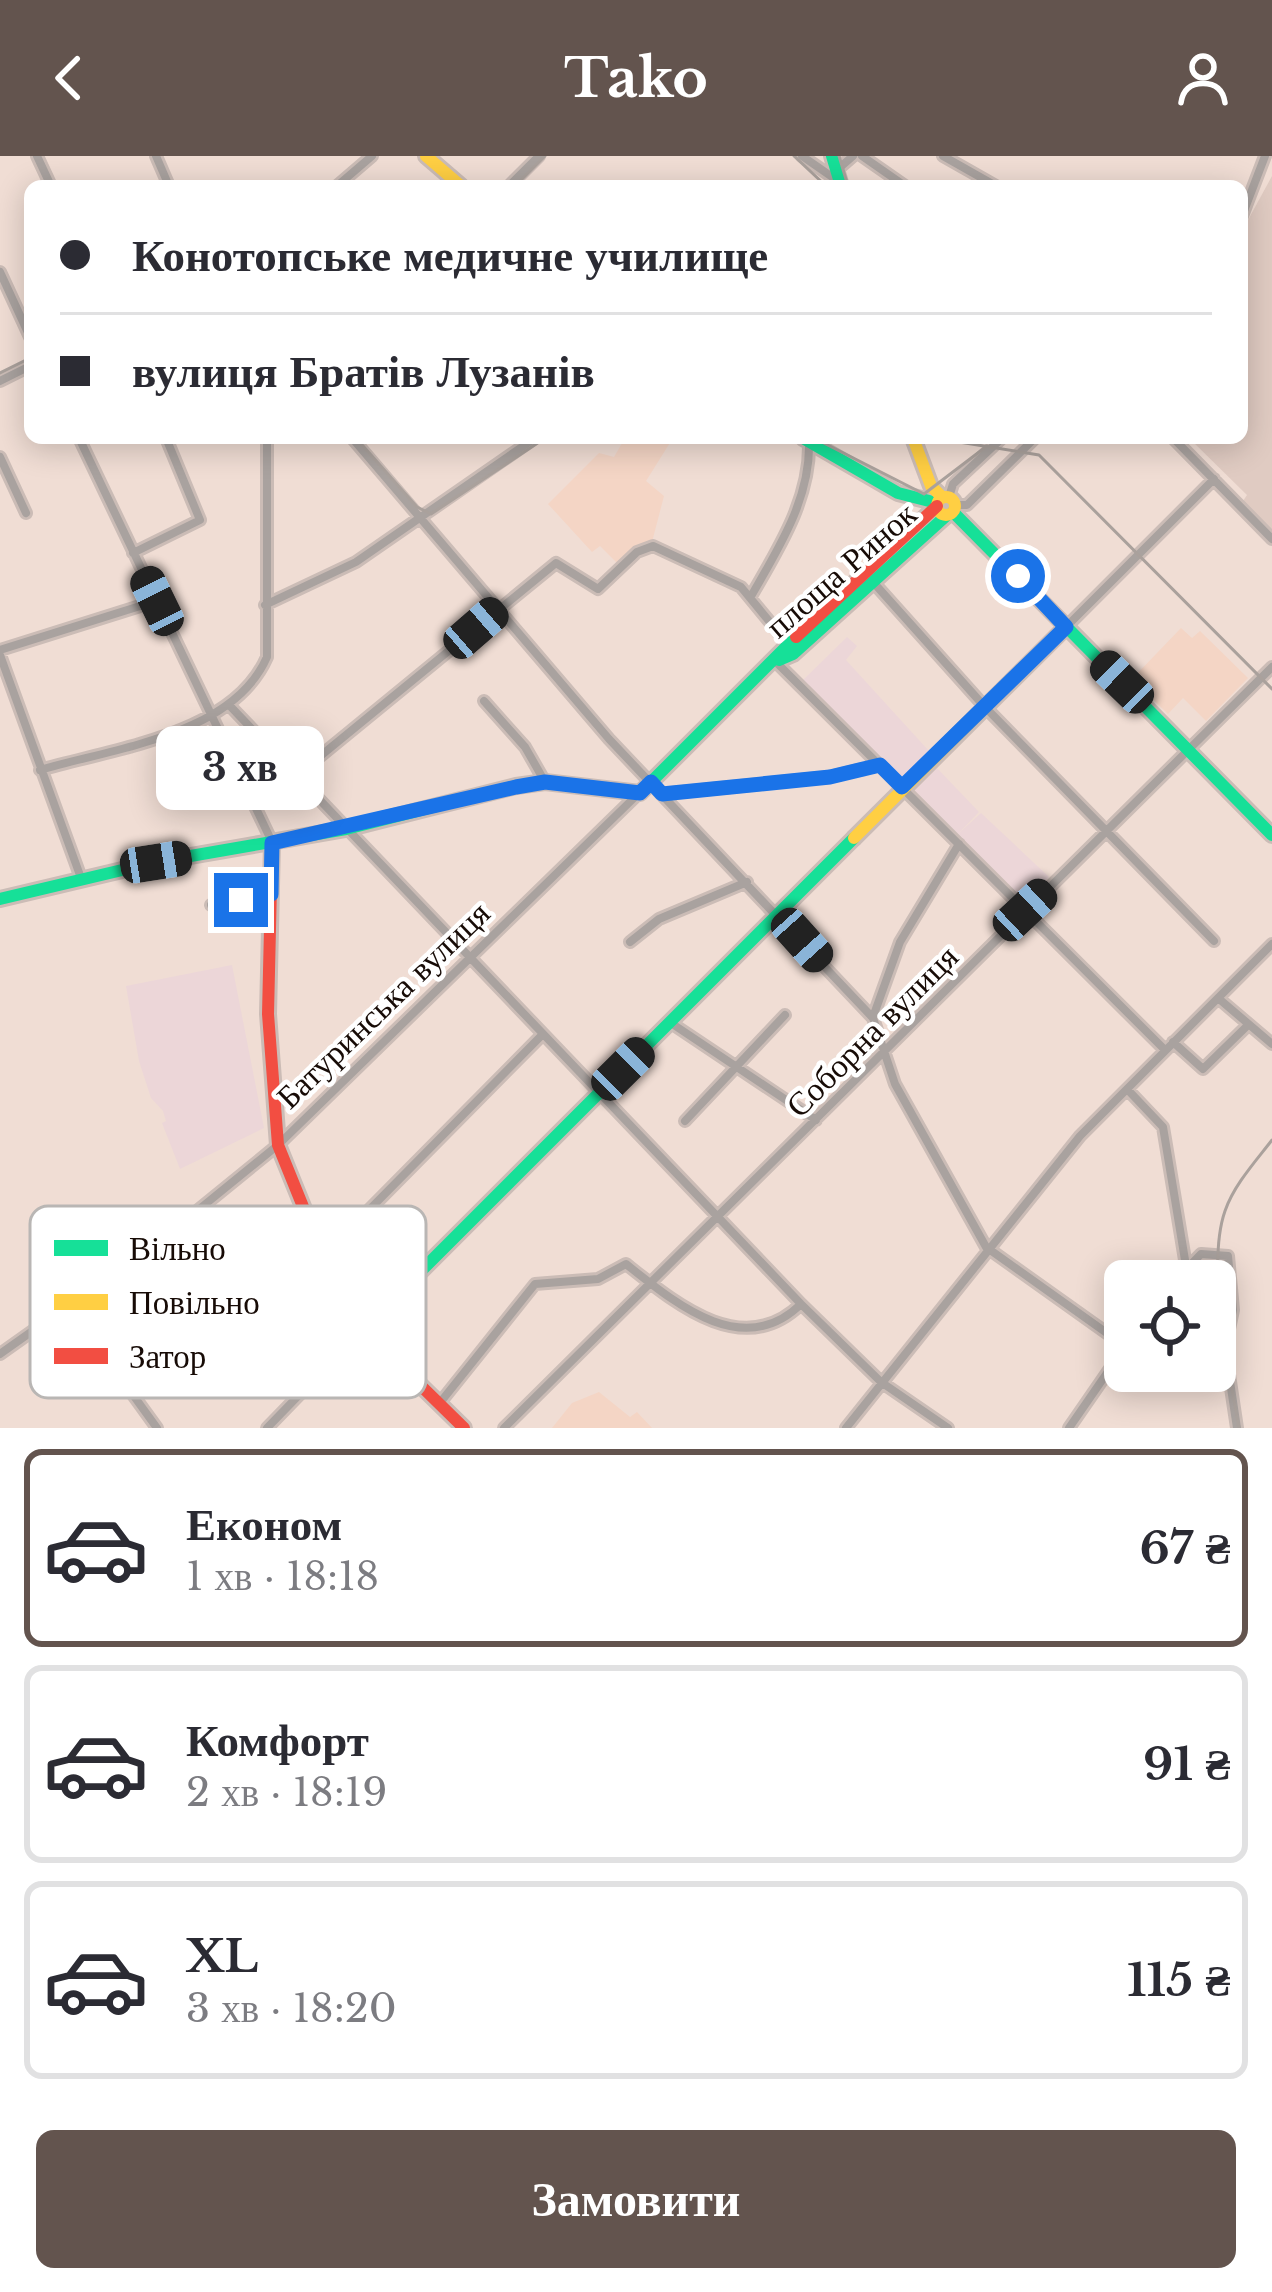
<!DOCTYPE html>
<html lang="uk">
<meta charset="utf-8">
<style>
body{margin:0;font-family:"Libre Baskerville",serif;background:#f2f2f3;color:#2b2b33;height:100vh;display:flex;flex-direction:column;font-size:45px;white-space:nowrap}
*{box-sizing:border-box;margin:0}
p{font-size:39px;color:#7c7c81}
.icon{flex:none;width:66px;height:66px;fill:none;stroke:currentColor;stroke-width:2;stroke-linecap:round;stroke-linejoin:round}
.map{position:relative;height:1272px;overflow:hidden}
.side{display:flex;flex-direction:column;background:#fff;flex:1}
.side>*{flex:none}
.banner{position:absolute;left:24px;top:24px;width:1224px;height:264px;border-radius:18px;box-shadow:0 6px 30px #0003;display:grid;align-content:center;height:264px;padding:0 36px;background:#fff}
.buttons{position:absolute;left:1104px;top:1104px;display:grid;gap:24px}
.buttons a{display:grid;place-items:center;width:132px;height:132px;border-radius:18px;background:#fff;box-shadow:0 6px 30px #0003;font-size:60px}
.end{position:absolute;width:54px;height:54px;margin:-27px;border:15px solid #1a73e8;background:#fff;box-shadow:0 0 0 6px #fff}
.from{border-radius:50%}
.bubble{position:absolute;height:84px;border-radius:18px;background:#fff;box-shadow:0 6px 30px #0003;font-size:39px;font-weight:800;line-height:84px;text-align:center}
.car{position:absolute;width:36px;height:72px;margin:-36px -18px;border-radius:15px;box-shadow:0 0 9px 3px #0007;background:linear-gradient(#222 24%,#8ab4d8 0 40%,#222 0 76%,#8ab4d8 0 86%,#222 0)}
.banner b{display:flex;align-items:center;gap:42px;height:114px;font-size:45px}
.banner b+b{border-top:3px solid #e1e1e2}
.banner i{width:30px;height:30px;background:#2b2b33}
ul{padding:21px 0 0;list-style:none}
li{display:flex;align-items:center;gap:36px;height:198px;margin:0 24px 18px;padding:0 12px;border:6px solid #e1e1e2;border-radius:18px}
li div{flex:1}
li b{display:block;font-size:45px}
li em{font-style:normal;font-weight:800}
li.on{border-color:#63544e}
li>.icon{width:108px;height:108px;stroke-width:1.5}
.primary-button{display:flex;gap:24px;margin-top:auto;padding:24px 36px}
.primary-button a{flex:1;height:138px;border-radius:18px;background:#63544e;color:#fff;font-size:48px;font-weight:800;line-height:138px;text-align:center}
header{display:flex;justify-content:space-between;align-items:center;height:156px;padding:0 36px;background:#63544e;color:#fff;font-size:54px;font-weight:800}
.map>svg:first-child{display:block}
.commercial{fill:#ecd6d8}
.industrial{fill:#e0cbc2}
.built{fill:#f4d5c5}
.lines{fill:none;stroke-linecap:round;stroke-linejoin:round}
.street-casing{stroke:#cbbcb6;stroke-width:14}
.fast-casing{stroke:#cbbcb6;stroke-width:18}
.slow-casing{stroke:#cbbcb6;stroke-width:18}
.jam-casing{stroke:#cbbcb6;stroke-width:18}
.street{stroke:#a9a29f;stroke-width:8}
.fast{stroke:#16e098;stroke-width:12}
.slow{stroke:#ffcf43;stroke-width:12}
.jam{stroke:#f24e42;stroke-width:12}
.tram{stroke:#aaa19c;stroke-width:3}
.route{stroke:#1a73e8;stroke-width:15}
.labels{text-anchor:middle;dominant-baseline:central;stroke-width:9;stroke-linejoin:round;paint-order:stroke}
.street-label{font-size:33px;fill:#170b06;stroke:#fff}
.key{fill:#fff;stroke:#b9b6b4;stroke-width:3}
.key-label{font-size:33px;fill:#170b06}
</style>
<header><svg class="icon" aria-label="back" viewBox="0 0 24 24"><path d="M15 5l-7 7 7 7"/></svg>Tako<svg class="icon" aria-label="person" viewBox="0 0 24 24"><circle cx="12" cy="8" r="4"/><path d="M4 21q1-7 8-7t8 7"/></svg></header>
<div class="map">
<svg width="1272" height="1272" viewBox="0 0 1272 1272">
<rect width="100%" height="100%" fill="#f0ddd4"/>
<path class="commercial" d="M847,481L857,490L846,504L929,595L902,625L802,525Z
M935,610L979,656L958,678L981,657L1049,721L1024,746L911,634Z
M232,809L264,972L180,1013L162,967L166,965L163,955L151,942L139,905L126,830Z"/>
<path class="industrial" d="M1272,20V374L1243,345L1247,339L1189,282H1242V75Z"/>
<path class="built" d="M625,282H673L646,325L664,340L652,386L638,390L618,408L600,390L592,396L548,348L599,297L614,301Z
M1181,472L1192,482L1200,475L1248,522L1206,565L1183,542L1168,558L1132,523Z
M599,1236L630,1261L637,1256L652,1272H552L572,1247Z"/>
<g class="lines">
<defs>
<path id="street" d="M37,0L51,30
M156,0L169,30
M802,0L838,25
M862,0L905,30
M943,0L996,30
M838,13L853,0
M337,30L372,0
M509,30L539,0
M1242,60L1265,0
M0,116L30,181
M0,225L30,210
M79,282L272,686
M352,282L609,583L873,862L895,928L986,1091L1125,1190
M1173,282L1272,383
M0,301L26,357
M949,341L953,328L1002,282
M955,349H967L1035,282
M133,397L200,364L166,282
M873,426L984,550L1214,785
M750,442C778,393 811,343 809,285
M265,449L356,406L535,282
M1067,470L1214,323
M0,494L156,445
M0,499L81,722
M776,506L1165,894
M484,545L525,591L545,626
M231,551L801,1148L881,1226L948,1272
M40,614C115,592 233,579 267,501V282
M296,620L556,407L598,433L637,396L653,390L741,431L788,488
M662,638L829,621L879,609
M211,749L271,738
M630,786L659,763L747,726
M1218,842L1272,888
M873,861L900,786L959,688
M671,867L816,964
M1173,886L1203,913L1246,871
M1127,933L1163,971L1186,1110
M685,965L785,859
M321,1095L366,1057L542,879
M1175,1125L1201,1098L1228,1100L1233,1154L1225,1192L1237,1272
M68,1149L157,1272
M0,1198L165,1081L278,989L638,638
M439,1248L535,1128L598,1123L626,1108C675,1147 743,1205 801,1148
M267,1272L363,1173
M504,1272L1272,511
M846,1272L1080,980L1272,788
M1069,1272L1125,1191"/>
<path id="fast" d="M832,0L841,30
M803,282L898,337L937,347
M953,356L1272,679
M779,504L793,498L947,359
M0,743L156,706L346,673L516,630L545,626L640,637L796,481
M363,1173L854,682"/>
<path id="slow" d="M426,0L461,30
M913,282L931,330L942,341
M937 350a9 9 0 1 1 18 0a9 9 0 1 1-18 0Z
M854,682L1066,471"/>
<path id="jam" d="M796,481L937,350
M272,687L268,858L278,989L321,1095L363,1173L464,1272"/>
</defs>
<use href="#street" class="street-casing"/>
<use href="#fast" class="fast-casing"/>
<use href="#slow" class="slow-casing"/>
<use href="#jam" class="jam-casing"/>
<use href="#street" class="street"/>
<use href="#fast" class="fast"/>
<use href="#slow" class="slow"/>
<use href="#jam" class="jam"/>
<path class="tram" d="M794,0L826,30
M839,0L848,30
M515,30L545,0
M0,217L30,202
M356,282L417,351L431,358L545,282
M814,282L924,338L987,290
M934,282L1039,299L1272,533
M1239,1272C1229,1215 1206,1109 1225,1055C1234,1029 1255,1006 1272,984"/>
</g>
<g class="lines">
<path class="route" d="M241,744L271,738L272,687L516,631L545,626L640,637L651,626L662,638L830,621L880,609L902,631L1066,471L1018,420"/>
</g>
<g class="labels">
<g class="street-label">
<text transform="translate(841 414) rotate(-41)">площа Ринок</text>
<text transform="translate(383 849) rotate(-44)">Батуринська вулиця</text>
<text transform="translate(872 875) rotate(-45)">Соборна вулиця</text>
</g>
</g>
<rect x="30" y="1050" width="396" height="192" rx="18" class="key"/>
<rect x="54" y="1084" width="54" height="16" fill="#16e098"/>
<rect x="54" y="1138" width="54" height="16" fill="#ffcf43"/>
<rect x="54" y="1192" width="54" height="16" fill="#f24e42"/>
<g class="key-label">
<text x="129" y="1104">Вільно</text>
<text x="129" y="1158">Повільно</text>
<text x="129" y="1212">Затор</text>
</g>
</svg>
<div class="buttons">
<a><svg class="icon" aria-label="locate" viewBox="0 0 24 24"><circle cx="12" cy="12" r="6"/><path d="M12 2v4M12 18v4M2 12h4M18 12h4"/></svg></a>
</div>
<i class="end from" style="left:1018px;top:420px"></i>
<i class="end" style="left:241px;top:744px"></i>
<div class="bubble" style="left:156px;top:570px;width:168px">3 хв</div>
<i class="car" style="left:157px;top:445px;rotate:334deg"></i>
<i class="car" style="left:476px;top:472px;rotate:49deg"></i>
<i class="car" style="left:1122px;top:526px;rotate:314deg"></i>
<i class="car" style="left:156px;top:706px;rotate:81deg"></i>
<i class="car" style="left:1025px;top:754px;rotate:47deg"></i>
<i class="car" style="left:802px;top:784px;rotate:138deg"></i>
<i class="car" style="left:623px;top:913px;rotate:45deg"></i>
<div class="banner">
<b><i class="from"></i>Конотопське медичне училище</b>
<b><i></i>вулиця Братів Лузанів</b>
</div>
</div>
<section class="side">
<ul>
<li class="on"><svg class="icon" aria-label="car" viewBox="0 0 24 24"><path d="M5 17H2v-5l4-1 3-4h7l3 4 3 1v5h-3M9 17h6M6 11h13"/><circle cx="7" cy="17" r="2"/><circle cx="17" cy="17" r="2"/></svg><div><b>Економ</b><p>1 хв · 18:18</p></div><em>67 ₴</em></li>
<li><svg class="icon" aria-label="car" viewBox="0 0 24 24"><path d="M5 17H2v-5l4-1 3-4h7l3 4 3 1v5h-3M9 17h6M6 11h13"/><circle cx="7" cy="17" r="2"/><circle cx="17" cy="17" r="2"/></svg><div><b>Комфорт</b><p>2 хв · 18:19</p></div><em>91 ₴</em></li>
<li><svg class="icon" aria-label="car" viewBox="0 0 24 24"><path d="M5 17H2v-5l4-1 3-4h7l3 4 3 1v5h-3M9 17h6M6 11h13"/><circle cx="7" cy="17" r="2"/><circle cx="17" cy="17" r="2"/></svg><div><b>XL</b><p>3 хв · 18:20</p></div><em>115 ₴</em></li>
</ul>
<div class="primary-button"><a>Замовити</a></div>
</section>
